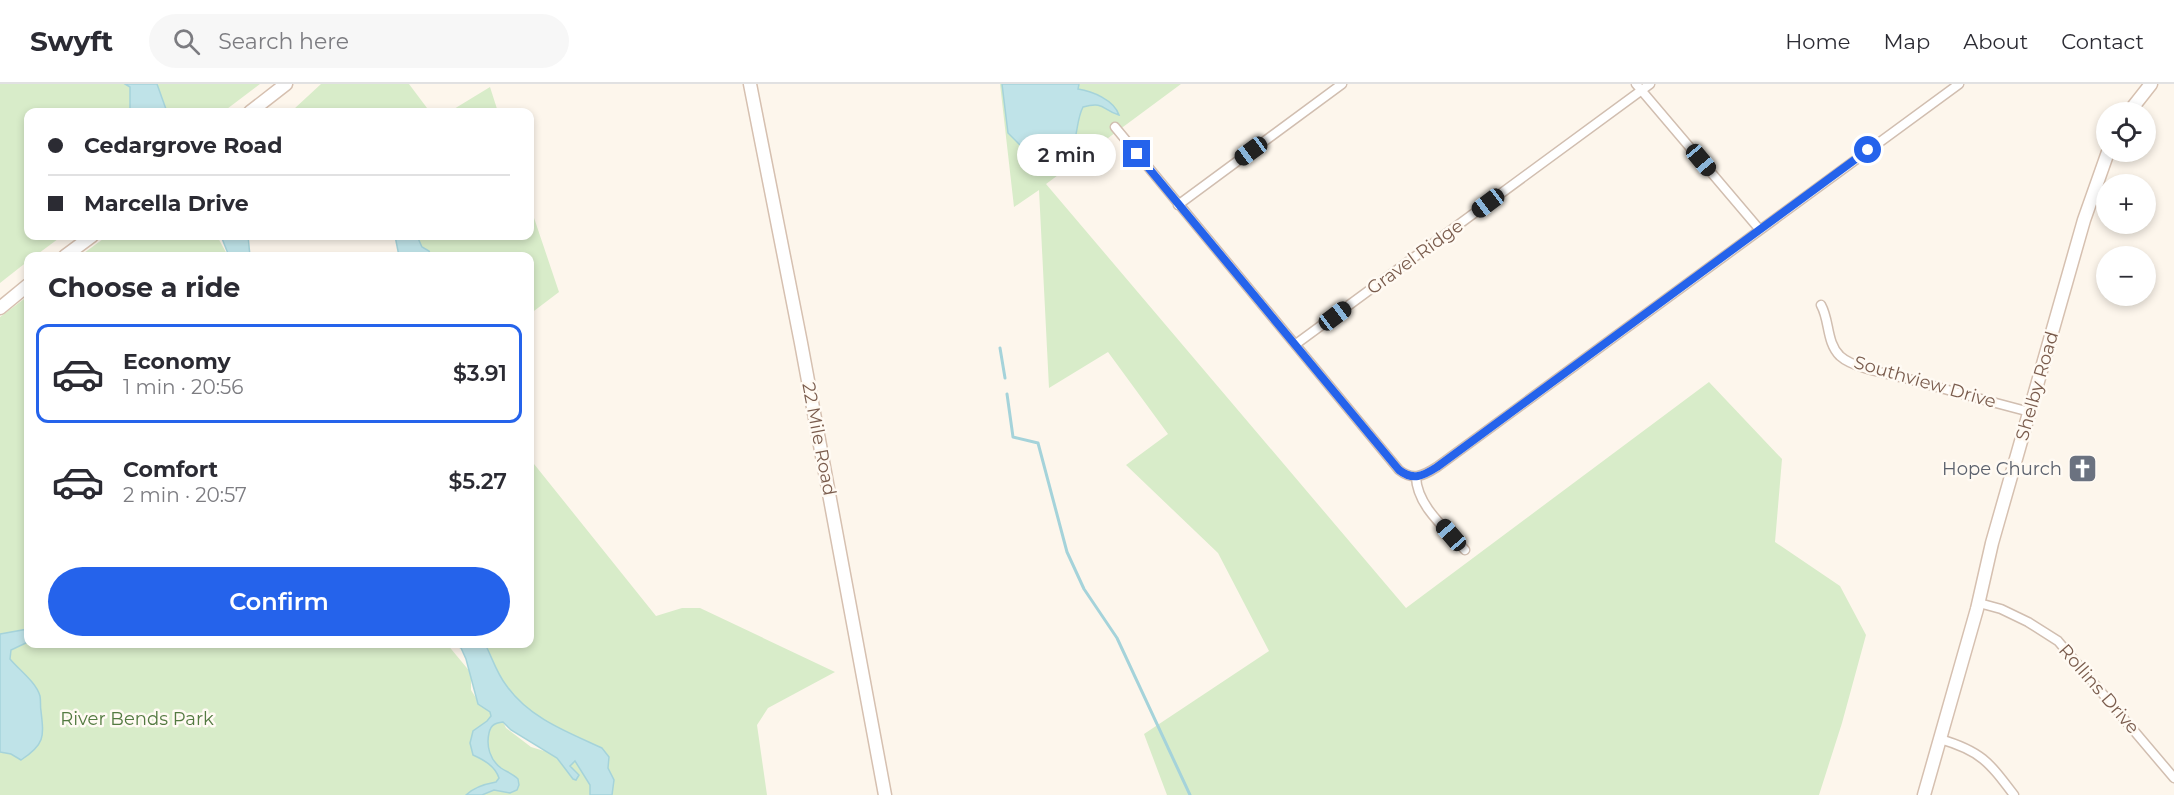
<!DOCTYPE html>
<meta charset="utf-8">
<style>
body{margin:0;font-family:Montserrat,sans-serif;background:#f7f7f7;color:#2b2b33;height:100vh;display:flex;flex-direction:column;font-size:22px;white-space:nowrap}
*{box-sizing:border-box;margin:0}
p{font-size:20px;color:#7c7c81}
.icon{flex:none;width:33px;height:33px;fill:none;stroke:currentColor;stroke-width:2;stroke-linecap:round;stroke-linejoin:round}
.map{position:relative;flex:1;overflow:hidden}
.details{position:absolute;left:24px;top:168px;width:510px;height:396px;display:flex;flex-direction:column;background:#fff;border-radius:12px;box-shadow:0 3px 9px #0003}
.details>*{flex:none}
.top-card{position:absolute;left:24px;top:24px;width:510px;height:132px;border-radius:12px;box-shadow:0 3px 9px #0003;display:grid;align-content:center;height:132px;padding:0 24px;background:#fff}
.buttons{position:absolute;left:2096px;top:18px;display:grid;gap:12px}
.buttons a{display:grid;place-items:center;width:60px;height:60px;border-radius:50%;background:#fff;box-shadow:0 3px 9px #0003;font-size:30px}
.end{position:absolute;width:27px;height:27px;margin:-14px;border:8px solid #2563eb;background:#fff;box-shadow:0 0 0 3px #fff}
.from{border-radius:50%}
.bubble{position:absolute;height:42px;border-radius:21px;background:#fff;box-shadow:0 3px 9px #0003;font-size:20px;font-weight:600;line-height:42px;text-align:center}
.car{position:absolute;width:18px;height:36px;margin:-18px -9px;border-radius:8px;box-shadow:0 0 4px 2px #0007;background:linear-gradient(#222 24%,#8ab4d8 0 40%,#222 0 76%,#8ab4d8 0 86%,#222 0)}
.top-card b{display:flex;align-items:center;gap:21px;height:57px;font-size:22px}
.top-card b+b{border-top:2px solid #e1e1e2}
.top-card i{width:15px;height:15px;background:#2b2b33}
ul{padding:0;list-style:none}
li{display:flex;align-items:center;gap:18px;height:99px;margin:0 12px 9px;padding:0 12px;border:3px solid transparent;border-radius:12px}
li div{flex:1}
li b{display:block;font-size:22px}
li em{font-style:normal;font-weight:600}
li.on{border-color:#2563eb}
li>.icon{width:54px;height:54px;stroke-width:1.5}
h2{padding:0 24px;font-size:27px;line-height:72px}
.primary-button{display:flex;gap:12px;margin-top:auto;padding:12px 24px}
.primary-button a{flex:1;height:69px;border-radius:36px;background:#2563eb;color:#fff;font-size:24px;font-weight:600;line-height:69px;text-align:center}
header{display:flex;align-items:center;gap:36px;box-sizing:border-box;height:84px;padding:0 30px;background:#fff;border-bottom:2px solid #e1e1e2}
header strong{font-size:28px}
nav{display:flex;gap:33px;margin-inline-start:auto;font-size:21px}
.search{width:420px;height:54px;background:#f7f7f7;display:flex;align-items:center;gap:15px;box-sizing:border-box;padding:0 21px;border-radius:33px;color:#7c7c81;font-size:22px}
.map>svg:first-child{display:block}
.green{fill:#d8ecc9;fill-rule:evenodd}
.water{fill:#bfe3e8;stroke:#a5d3da;stroke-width:1.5}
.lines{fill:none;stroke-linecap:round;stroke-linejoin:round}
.stream{stroke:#a5d3da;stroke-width:3}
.street-casing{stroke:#d1beb0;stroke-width:11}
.secondary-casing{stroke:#d6c0b0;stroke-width:15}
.street{stroke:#fff;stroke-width:8}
.secondary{stroke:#fff;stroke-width:12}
.route{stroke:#2563eb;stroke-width:8}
.labels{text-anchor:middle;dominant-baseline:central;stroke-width:5;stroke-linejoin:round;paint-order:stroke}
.street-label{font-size:18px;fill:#7a5c4d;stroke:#fffaf3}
.worship-label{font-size:18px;fill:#5b616d;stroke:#fffaf3;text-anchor:end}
.park-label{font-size:18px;fill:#537a41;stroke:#fffaf3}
</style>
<header>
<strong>Swyft</strong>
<div class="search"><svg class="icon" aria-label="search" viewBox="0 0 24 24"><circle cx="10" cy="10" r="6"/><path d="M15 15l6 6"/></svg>Search here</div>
<nav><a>Home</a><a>Map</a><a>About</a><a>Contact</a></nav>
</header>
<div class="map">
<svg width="2174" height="711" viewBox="0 0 2174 711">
<rect width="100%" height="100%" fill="#fdf6ec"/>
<path class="green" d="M0,0H260L223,28H28V152H62L35,172H28V177L0,199Z
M321,0H409L430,28H296L294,25Z
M1000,0H1181L1046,100L1406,524L1709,298L1782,375L1775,458L1840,502L1866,551L1842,639L1819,711H1167L1144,650L1269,567L1218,469L1126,381L1168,350L1108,268L1049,304L1039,106L1014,123Z
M490,3L498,28H449Z
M530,122L559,208L530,230V172H401L405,152H530Z
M107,152H217L228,172H80Z
M28,212V560H447L471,589V606L481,622L496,625L466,560H530V375L656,532L682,524H700L835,588L768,624L757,641L767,711H0V233ZM497,626L587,680L531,663L506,644Z"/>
<path class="water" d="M125,0H157L167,28H130V3Z
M1002,0H1079L1078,5C1092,7 1114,16 1119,31C1102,26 1105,17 1083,23C1074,40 1080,64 1062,75L1057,72L1052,73L1050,77L1053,91H1048L1035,85L1029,70L1008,49Z
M221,152H248L250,172H229Z
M395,152H417L422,163L429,167L431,172H399Z
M28,545V558L11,566L10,575C19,586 36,598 40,612C41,617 40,622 41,627C44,653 45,660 21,676L11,670L0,668V550Z
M453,560H485C492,573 496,588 506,601C529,634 567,648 602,664L609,673L608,684L614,696L612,711H590V701L575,677L570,682L579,691L576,696L573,695L557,674L511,646L503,638C496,639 491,640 489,649C486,662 490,676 501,684C507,688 513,690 518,695L519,701L517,706L510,709L494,706L482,711H466C474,703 485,700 496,698L499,694C495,682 484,676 473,671L470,659L473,647L487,637L491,632L490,628L478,620L466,575L461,564Z"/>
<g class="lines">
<path class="stream" d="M1000,264L1005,294
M1007,310L1013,353L1038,359L1067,468L1084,505L1117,554L1190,711"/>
<defs>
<path id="street" d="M1636,0L1760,146
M1115,43L1399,386C1413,397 1423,392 1437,383L1959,0
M1178,121L1342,0
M1821,221C1830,237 1826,258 1840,272C1853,284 1888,290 1905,294C1947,306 1988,317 2030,328
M1296,260L1650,0
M1416,393C1417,422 1446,445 1465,466
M1979,519L2001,525L2028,538L2058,557L2174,694
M1940,655C1981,667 1989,678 2014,711"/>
<path id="secondary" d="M750,0L801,259L885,711
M250,28L286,0
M2129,28L2151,0
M65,172L92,152
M0,224L28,201
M1924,711L1977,525L1992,459L2084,136L2108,68"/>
</defs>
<use href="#street" class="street-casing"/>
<use href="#secondary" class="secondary-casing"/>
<use href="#street" class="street"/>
<use href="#secondary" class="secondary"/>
</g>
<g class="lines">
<path class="route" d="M1137,70L1399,386C1413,397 1423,392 1437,383L1868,66"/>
</g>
<defs>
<symbol id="church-square" viewBox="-11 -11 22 22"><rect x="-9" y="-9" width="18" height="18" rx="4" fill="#6b7280" stroke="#fffaf3"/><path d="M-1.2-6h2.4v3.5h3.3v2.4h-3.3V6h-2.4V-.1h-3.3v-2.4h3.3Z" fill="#fff"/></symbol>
</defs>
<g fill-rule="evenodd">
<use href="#church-square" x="2066" y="368" width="33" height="33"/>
</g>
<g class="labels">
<g class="street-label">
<text transform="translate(1415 173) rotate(-36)">Gravel Ridge</text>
<text transform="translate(1925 298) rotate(16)">Southview Drive</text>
<text transform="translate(2037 302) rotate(-74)">Shelby Road</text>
<text transform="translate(819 355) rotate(79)">22 Mile Road</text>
<text transform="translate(2099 605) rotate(49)">Rollins Drive</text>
</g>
<g class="worship-label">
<text x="2062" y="385">Hope Church</text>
</g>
<g class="park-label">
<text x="137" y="635">River Bends Park</text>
</g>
</g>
</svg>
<div class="buttons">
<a><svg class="icon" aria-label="locate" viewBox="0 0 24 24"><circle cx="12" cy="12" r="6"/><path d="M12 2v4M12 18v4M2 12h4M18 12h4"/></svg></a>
<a>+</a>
<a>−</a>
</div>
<i class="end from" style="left:1868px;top:66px"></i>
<i class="end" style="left:1137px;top:70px"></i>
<div class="bubble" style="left:1017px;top:50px;width:99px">2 min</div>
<i class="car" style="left:1251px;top:67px;rotate:234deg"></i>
<i class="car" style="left:1701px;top:76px;rotate:140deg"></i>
<i class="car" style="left:1488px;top:119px;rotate:233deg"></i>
<i class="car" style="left:1335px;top:232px;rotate:53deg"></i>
<i class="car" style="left:1451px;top:451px;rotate:319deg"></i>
<div class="top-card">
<b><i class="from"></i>Cedargrove Road</b>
<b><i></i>Marcella Drive</b>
</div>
<section class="details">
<h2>Choose a ride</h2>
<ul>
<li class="on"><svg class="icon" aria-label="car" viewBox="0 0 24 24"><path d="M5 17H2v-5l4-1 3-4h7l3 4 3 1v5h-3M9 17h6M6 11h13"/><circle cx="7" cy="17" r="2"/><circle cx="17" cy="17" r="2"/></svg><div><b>Economy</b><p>1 min · 20:56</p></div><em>$3.91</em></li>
<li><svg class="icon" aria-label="car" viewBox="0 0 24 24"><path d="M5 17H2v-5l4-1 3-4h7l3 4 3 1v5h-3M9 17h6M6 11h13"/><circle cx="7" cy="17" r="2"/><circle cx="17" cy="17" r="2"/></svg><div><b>Comfort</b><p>2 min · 20:57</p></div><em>$5.27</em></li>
</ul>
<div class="primary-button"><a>Confirm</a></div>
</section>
</div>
